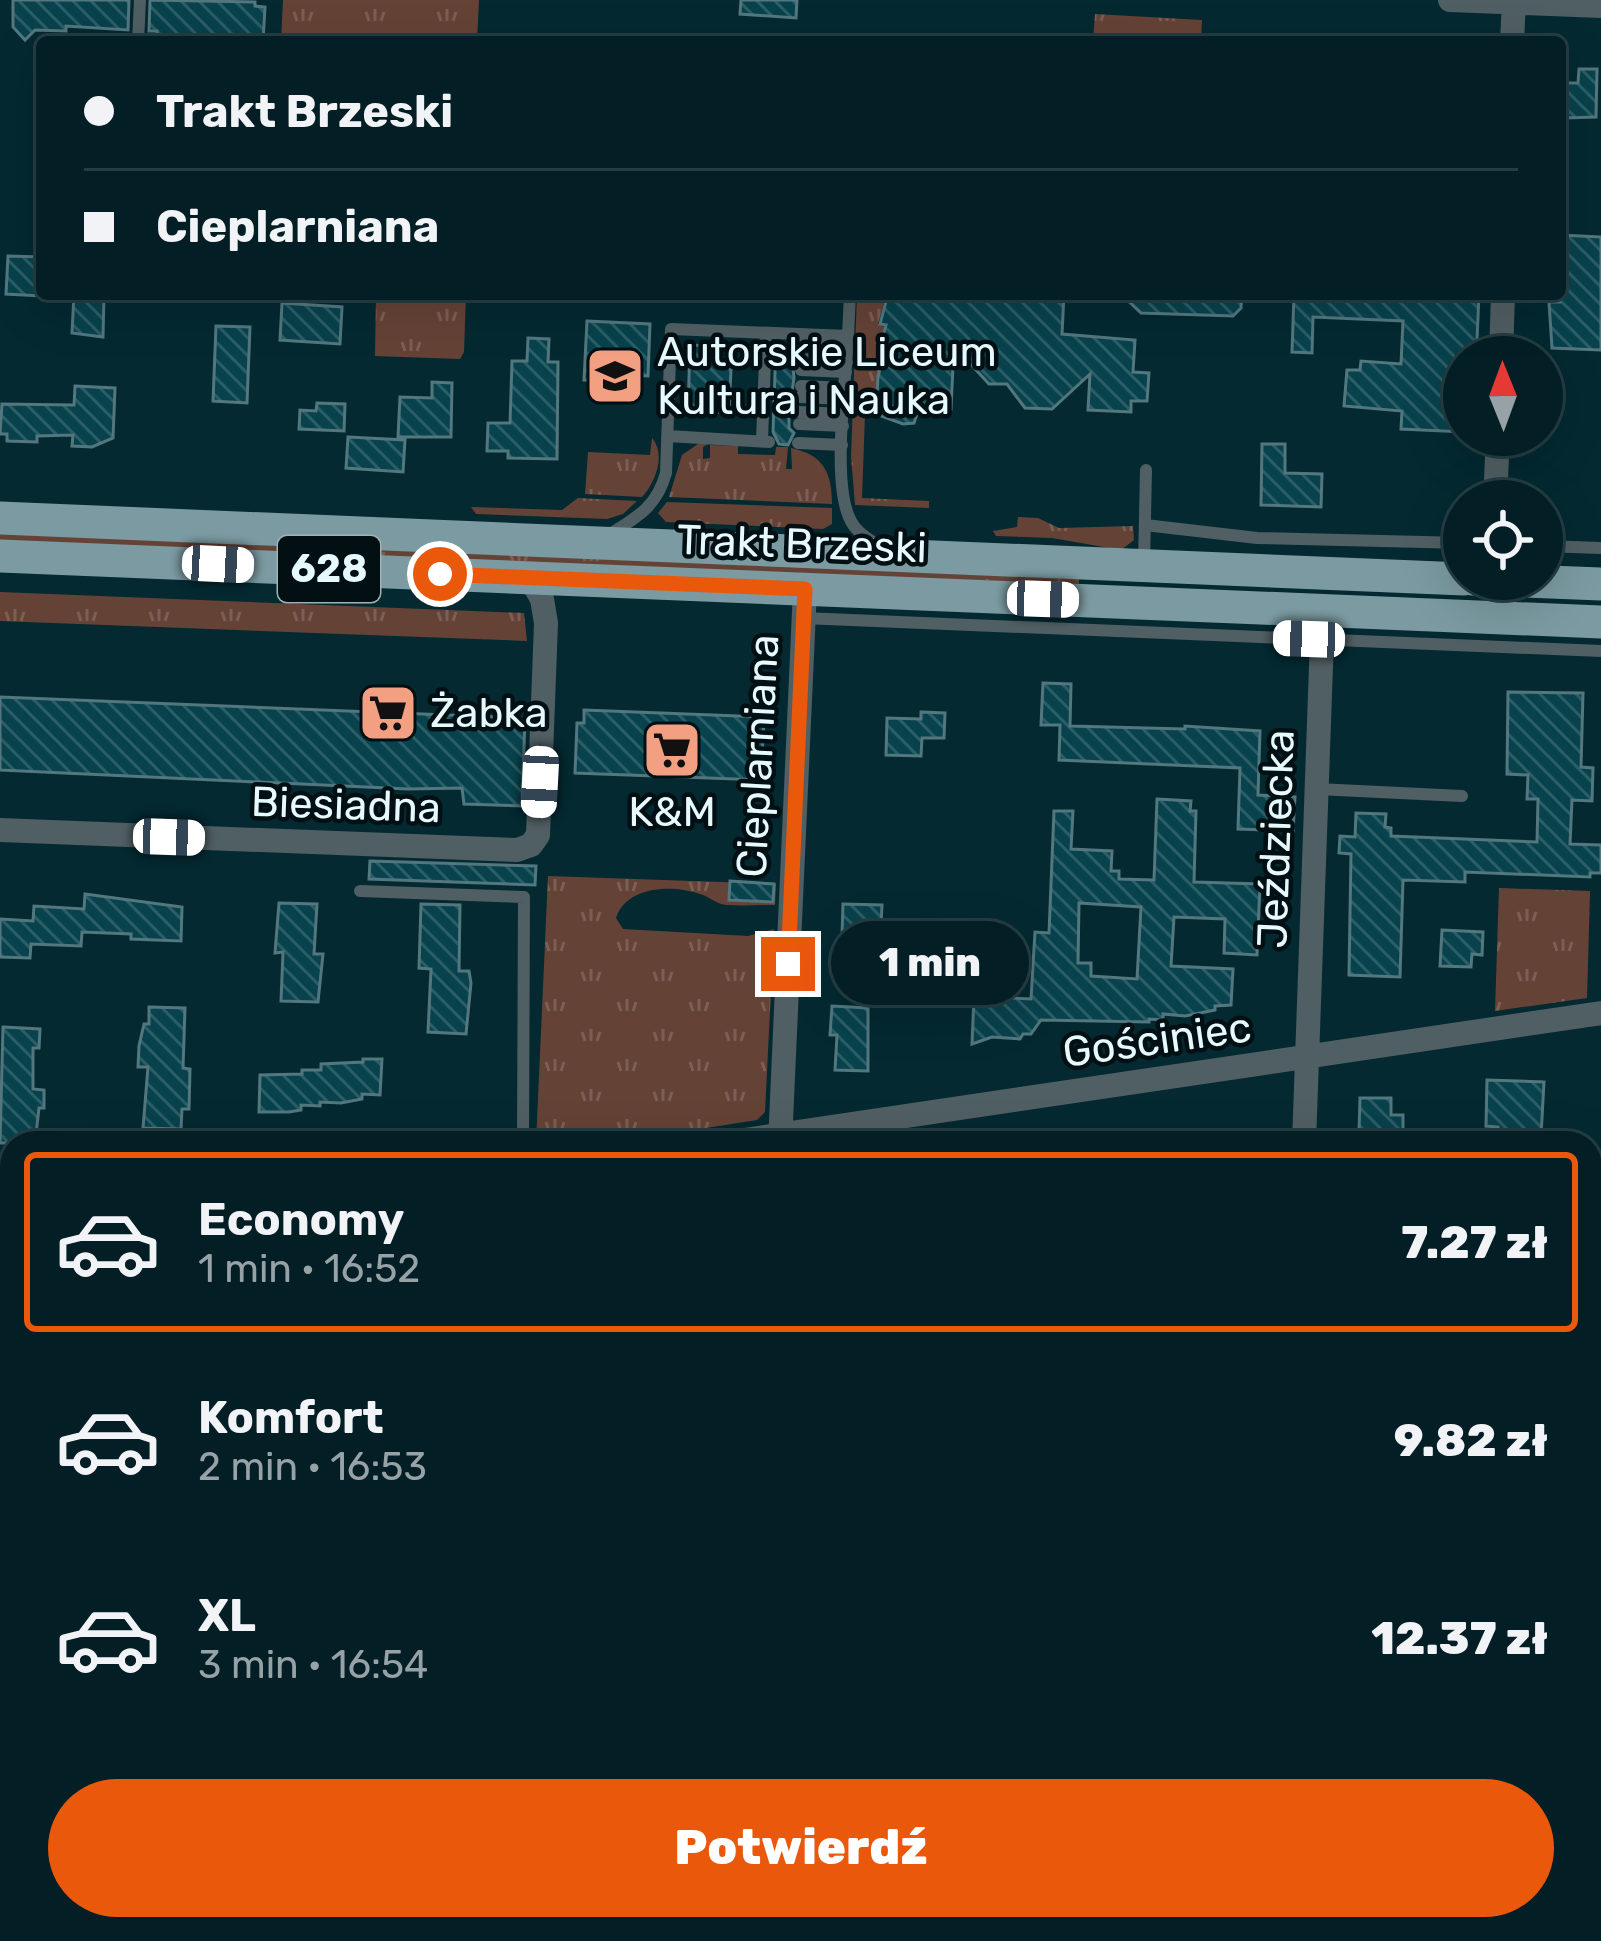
<!DOCTYPE html>
<html lang="pl">
<meta charset="utf-8">
<style>
body{margin:0;font-family:Rubik,sans-serif;background:#0d272d;color:#f1f3f6;height:100vh;display:flex;flex-direction:column;font-size:45px;white-space:nowrap}
*{box-sizing:border-box;margin:0}
p{font-size:39px;color:#97a2a7}
.icon{flex:none;width:66px;height:66px;fill:none;stroke:currentColor;stroke-width:2;stroke-linecap:round;stroke-linejoin:round}
.map{position:relative;flex:1;overflow:hidden}
.panel{position:absolute;left:0px;top:1131px;width:1602px;height:810px;display:flex;flex-direction:column;background:#031f25;border-radius:36px 36px 0 0;box-shadow:0 12px 48px #0002,0 0 0 3px #243d42}
.panel>*{flex:none}
.banner{position:absolute;left:36px;top:36px;width:1530px;height:264px;border-radius:12px;box-shadow:0 12px 48px #0002,0 0 0 3px #243d42;display:grid;align-content:center;height:264px;padding:0 48px;background:#031f25}
.needle{width:78px;rotate:359deg}
.fabs{position:absolute;left:1443px;top:336px;display:grid;gap:24px}
.fabs a{display:grid;place-items:center;width:120px;height:120px;border-radius:50%;background:#031f25;box-shadow:0 12px 48px #0002,0 0 0 3px #243d42;font-size:60px}
.end{position:absolute;width:54px;height:54px;margin:-27px;border:15px solid #ea580c;background:#fff;box-shadow:0 0 0 6px #fff}
.from{border-radius:50%}
.bubble{position:absolute;height:84px;border-radius:42px;background:#031f25;box-shadow:0 12px 48px #0002,0 0 0 3px #243d42;font-size:39px;font-weight:800;line-height:84px;text-align:center}
.car{position:absolute;width:36px;height:72px;margin:-36px -18px;border-radius:15px;box-shadow:0 0 9px 3px #0007;background:linear-gradient(#fff 24%,#345 0 40%,#fff 0 76%,#345 0 86%,#fff 0)}
.banner b{display:flex;align-items:center;gap:42px;height:114px;font-size:45px}
.banner b+b{border-top:3px solid #243d42}
.banner i{width:30px;height:30px;background:#f1f3f6}
ul{padding:21px 0 0;list-style:none}
li{display:flex;align-items:center;gap:36px;height:180px;margin:0 24px 18px;padding:0 24px;border:6px solid transparent;border-radius:12px}
li div{flex:1}
li b{display:block;font-size:45px}
li em{font-style:normal;font-weight:800}
li.current{border-color:#ea580c}
li>.icon{width:108px;height:108px;stroke-width:1.5}
.button{display:flex;gap:24px;margin-top:auto;padding:24px 48px}
.button a{flex:1;height:138px;border-radius:72px;background:#ea580c;color:#fff;font-size:48px;font-weight:800;line-height:138px;text-align:center}
.map>svg:first-child{display:block}
.grass{fill:url(#grass-tufts)}
.lines{fill:none;stroke-linecap:round;stroke-linejoin:round}
.canal{stroke:#280801;stroke-width:24}
.building{fill:url(#building-back-hatch);stroke:#53777f;stroke-width:3;fill-rule:evenodd}
.service{stroke:#505f63;stroke-width:12}
.minor{stroke:#505f63;stroke-width:24}
.primary{stroke:#7b9aa1;stroke-width:33}
.route{stroke:#ea580c;stroke-width:15}
.labels{text-anchor:middle;dominant-baseline:central;stroke-width:9;stroke-linejoin:round;paint-order:stroke}
.shield{fill:#031013;stroke:#a2b3b7;stroke-width:3}
.shield-label{font-size:39px;font-weight:bold;fill:#e6f9fd}
.poi-label{font-size:42px;fill:#e6f9fd;stroke:#031013;text-anchor:start}
.street-label{font-size:42px;fill:#e6f9fd;stroke:#031013}
</style>
<div class="map">
<svg width="1601" height="1941" viewBox="0 0 1601 1941">
<defs>
<pattern id="grass-tufts" width="24" height="20" patternUnits="userSpaceOnUse" patternTransform="scale(3)"><rect width="24" height="20" fill="#654236"/><path d="M3 7l-1-3M5 7V3M7 7l1-3M15 17l-1-3M17 17v-4M19 17l1-3" fill="none" stroke="#7b5e54"/></pattern>
<pattern id="building-back-hatch" width="6" height="6" patternUnits="userSpaceOnUse" patternTransform="scale(3)"><rect width="6" height="6" fill="#08424c"/><path d="M-1 5l2 2M0 0l6 6M5-1l2 2" fill="none" stroke="#2c5e67"/></pattern>
</defs>
<rect width="100%" height="100%" fill="#042931"/>
<path class="grass" d="M283,0H479L477,42H281Z
M1095,14L1202,20L1201,42H1093Z
M376,294H466L464,352L460,359L375,356Z
M857,294H880L885,299L878,324L884,327L874,412L865,414L862,498L929,501V508L855,505L851,456Z
M652,438C666,454 656,482 642,497L585,494L588,452L650,455Z
M698,444H708L703,447V459L710,458V445L738,446V454L775,455L776,447H788L786,469H792L791,448C824,455 832,473 832,504L669,497L682,455Z
M578,498L637,501L623,514L607,519L476,514L471,507L562,510Z
M667,502L832,508V524L823,529L666,522L658,513Z
M1018,517L1038,518L1059,528L1133,526L1134,540L1121,550L1052,538L996,536L993,531L1017,527Z
M0,530L1079,579V584L0,544Z
M0,592L524,613L527,641L0,621Z
M548,876L776,884L775,905C759,905 742,906 726,905C716,904 710,897 700,894C672,884 626,886 616,918L623,929L748,936L774,929L765,1112L757,1120L610,1143H536Z
M1499,888L1590,891L1587,998L1495,1011Z
M1590,1908H1601V1938L1480,1934L1459,1941H1347L1386,1929H1590Z
M105,1929L275,1936V1941H53Z"/>
<g class="lines">
<path class="canal" d="M1590,1921L1601,1922
M1414,1941L1453,1929"/>
</g>
<path class="building" d="M13,0H129L128,30L66,26V31L35,30L25,40L13,27Z
M150,0L255,2V6L265,7L263,42H156L157,31H149Z
M741,0H797L796,18L740,14Z
M1579,69H1597L1596,117L1565,118L1566,83H1578Z
M1560,235L1601,237V350L1552,348L1549,302H1560Z
M8,256L42,257L41,296L6,294Z
M74,294H104L103,337L72,333Z
M888,294H1064L1062,334L1135,340L1133,372L1149,373L1147,401H1131V412L1088,410L1090,374L1052,409L1025,408L1007,384H989L954,346L951,409L919,408L914,423L903,424L876,414L878,377L884,352L879,351L886,325L880,324Z
M1121,294H1242L1241,308L1233,316L1141,313Z
M1294,294H1479L1477,340L1485,341V357H1464V432L1401,429L1402,411L1344,406L1347,370H1360L1361,361L1401,364L1403,321L1313,317L1312,353L1292,352Z
M282,303L342,307L340,344L280,340Z
M587,321L650,324L648,376L609,374V381L584,380Z
M216,326L250,327L247,403L213,401Z
M528,338L549,339L548,362H558L557,459L508,458V451H487L488,423H510L512,361H527Z
M776,344H793L795,351L792,357L794,378L789,413V428L794,433L788,445L779,444L773,432Z
M690,345L732,347L729,413L688,411Z
M432,382L452,383L451,437H398L400,397L432,398Z
M75,386L115,388L113,438L92,447L72,446L73,435L37,436V442L7,441V434H0L2,404L74,405Z
M317,403L345,404L344,431L299,429L300,410L316,411Z
M348,437L405,440L403,472L346,468Z
M1262,444H1285V473L1322,474L1321,507L1261,505Z
M1043,683L1071,684L1070,726L1185,729V726L1260,731L1258,795L1295,797L1293,831L1238,829L1240,768L1059,760L1060,725H1041Z
M1508,692L1583,693L1581,767L1593,768L1592,801L1572,800L1570,844L1601,845V873H1590V877L1465,872V882L1403,880L1400,977L1349,975L1351,854L1339,853L1340,836L1355,837L1356,813L1386,814L1385,827L1391,828V836L1537,842L1538,799H1527L1528,775L1507,774Z
M0,697L525,718L522,806L464,804L462,788L408,789L0,770Z
M584,710L764,717L761,780L575,773L577,723H584Z
M921,712L945,713L944,738H922L921,756L886,755L887,718L921,719Z
M1157,799L1191,801L1190,811H1196L1194,882L1260,884L1257,955L1224,953L1225,919L1174,917L1171,966L1233,969L1231,1005L1215,1006V1010L1185,1016L1163,1014V1020L1149,1019V1022L1041,1020L1031,1034H1023L1020,1039L992,1037L972,1044L974,996L1031,999L1035,932L1049,933L1054,811H1073L1071,849L1112,851L1111,871H1119V879L1154,880ZM1079,903L1141,907L1137,979L1091,976V963H1078Z
M370,861L536,866L535,885L369,879Z
M730,881L774,884L773,902L729,900Z
M85,894L182,907L181,941L131,939V934L82,932L81,946L31,944L30,958L0,957V919L33,921L34,906L84,909Z
M279,903L317,904L314,954H323L318,1002L281,1001L283,952L275,953Z
M421,904L460,905L459,971H469L471,983L466,1034L428,1032L431,969L419,968Z
M843,904L882,905L879,968L914,970V990L865,988V967H841Z
M1442,930L1483,932L1482,955L1472,954L1471,967L1440,966Z
M832,1006L868,1008V1071L835,1070L837,1035H830Z
M149,1007L185,1008L183,1068L190,1069L189,1109H182L181,1129L143,1128L148,1067H138L139,1046L144,1024H149Z
M3,1027L40,1029L39,1048H33V1089L44,1090V1108H39L35,1143H0Z
M363,1059H382L380,1095L362,1094V1099L341,1103L320,1102V1106L301,1105V1110L289,1112H259L260,1075L302,1074V1070H321V1064L363,1062Z
M1487,1080L1544,1082L1541,1136L1497,1134L1498,1127L1486,1126Z
M1360,1098H1391V1115H1403V1133L1359,1132Z"/>
<g class="lines">
<path class="service" d="M138,42L140,0
M780,294L850,297
M848,336L850,294
M803,344L848,346
M802,359L847,362
M801,370L846,372
M801,386L846,388
M800,397L845,399
M799,412L844,414
M799,424L843,426
M668,436L769,442
M762,441L766,333
M798,443L842,445
M1145,525L1257,538L1464,543
M610,534C638,517 657,506 666,473L671,329L848,336C846,381 832,478 849,517C854,530 865,537 876,544
M1542,546L1601,548
M1144,564L1146,470
M803,618L1601,651
M1317,789L1462,796
M360,891L524,897L523,1143"/>
<path class="minor" d="M1450,0L1601,6
M1512,42L1514,0
M1501,357L1503,294
M1495,501L1498,435
M0,830L517,850L531,845L538,835L546,623L542,599L530,578
M724,1143L1601,1013
M780,1143L805,589
M1304,1143L1323,610
M0,1253L12,1251
M1590,1811L1601,1808
M747,1941L748,1929
M1022,1941L1070,1929
M1271,1941V1929"/>
<path class="primary" d="M0,518L1464,579
M0,556L1601,622
M1472,579L1601,584"/>
</g>
<g class="lines">
<path class="route" d="M440,574L805,589L788,964"/>
</g>
<defs>
<symbol id="school-square" viewBox="-11 -11 22 22"><rect x="-9" y="-9" width="18" height="18" rx="4" fill="#f39f82" stroke="#031013"/><path d="M0-5L7-2L0 1L-7-2ZM-4 1L0 2.5L4 1V4Q0 6-4 4Z" fill="#111"/></symbol>
<symbol id="supermarket-square" viewBox="-11 -11 22 22"><rect x="-9" y="-9" width="18" height="18" rx="4" fill="#f39f82" stroke="#031013"/><path d="M-6-5.5h2.5l.6 2H6L4.5 2H-2.5L-4.4-4H-6ZM-1.5 3.2a1.3 1.3 0 1 0 .1 0ZM3 3.2a1.3 1.3 0 1 0 .1 0Z" fill="#111"/></symbol>
</defs>
<g fill-rule="evenodd">
<use href="#school-square" x="582" y="343" width="66" height="66"/>
<use href="#supermarket-square" x="355" y="680" width="66" height="66"/>
<use href="#supermarket-square" x="639" y="717" width="66" height="66"/>
</g>
<g class="labels">
<rect class="shield" x="278" y="536" width="102" height="66" rx="9"/>
<g class="shield-label">
<text x="329" y="569">628</text>
</g>
<g class="poi-label">
<text x="657" y="352">Autorskie Liceum<tspan x="657" dy="48">Kultura i Nauka</tspan></text>
<text x="430" y="713">Żabka</text>
<text x="672" y="812" text-anchor="middle">K&amp;M</text>
</g>
<g class="street-label">
<text transform="translate(802 544) rotate(2)">Trakt Brzeski</text>
<text transform="translate(758 756) rotate(-87)">Cieplarniana</text>
<text transform="translate(346 805) rotate(2)">Biesiadna</text>
<text transform="translate(1276 839) rotate(-88)">Jeździecka</text>
<text transform="translate(1157 1040) rotate(-8)">Gościniec</text>
</g>
</g>
</svg>
<div class="fabs">
<a><svg class="needle" viewBox="-14 -14 28 28"><path d="M0-13l5 13h-10z" fill="#e53935"/><path d="M0 13l5-13h-10z" fill="#97a2a7"/></svg></a>
<a><svg class="icon" aria-label="locate" viewBox="0 0 24 24"><circle cx="12" cy="12" r="6"/><path d="M12 2v4M12 18v4M2 12h4M18 12h4"/></svg></a>
</div>
<i class="end from" style="left:440px;top:574px"></i>
<i class="end" style="left:788px;top:964px"></i>
<div class="bubble" style="left:831px;top:921px;width:198px">1 min</div>
<i class="car" style="left:218px;top:564px;rotate:93deg"></i>
<i class="car" style="left:1043px;top:599px;rotate:92deg"></i>
<i class="car" style="left:1309px;top:639px;rotate:272deg"></i>
<i class="car" style="left:540px;top:782px;rotate:183deg"></i>
<i class="car" style="left:169px;top:837px;rotate:92deg"></i>
<div class="banner">
<b><i class="from"></i>Trakt Brzeski</b>
<b><i></i>Cieplarniana</b>
</div>
<section class="panel">
<ul>
<li class="current"><svg class="icon" aria-label="car" viewBox="0 0 24 24"><path d="M5 17H2v-5l4-1 3-4h7l3 4 3 1v5h-3M9 17h6M6 11h13"/><circle cx="7" cy="17" r="2"/><circle cx="17" cy="17" r="2"/></svg><div><b>Economy</b><p>1 min · 16:52</p></div><em>7.27 zł</em></li>
<li><svg class="icon" aria-label="car" viewBox="0 0 24 24"><path d="M5 17H2v-5l4-1 3-4h7l3 4 3 1v5h-3M9 17h6M6 11h13"/><circle cx="7" cy="17" r="2"/><circle cx="17" cy="17" r="2"/></svg><div><b>Komfort</b><p>2 min · 16:53</p></div><em>9.82 zł</em></li>
<li><svg class="icon" aria-label="car" viewBox="0 0 24 24"><path d="M5 17H2v-5l4-1 3-4h7l3 4 3 1v5h-3M9 17h6M6 11h13"/><circle cx="7" cy="17" r="2"/><circle cx="17" cy="17" r="2"/></svg><div><b>XL</b><p>3 min · 16:54</p></div><em>12.37 zł</em></li>
</ul>
<div class="button"><a>Potwierdź</a></div>
</section>
</div>
